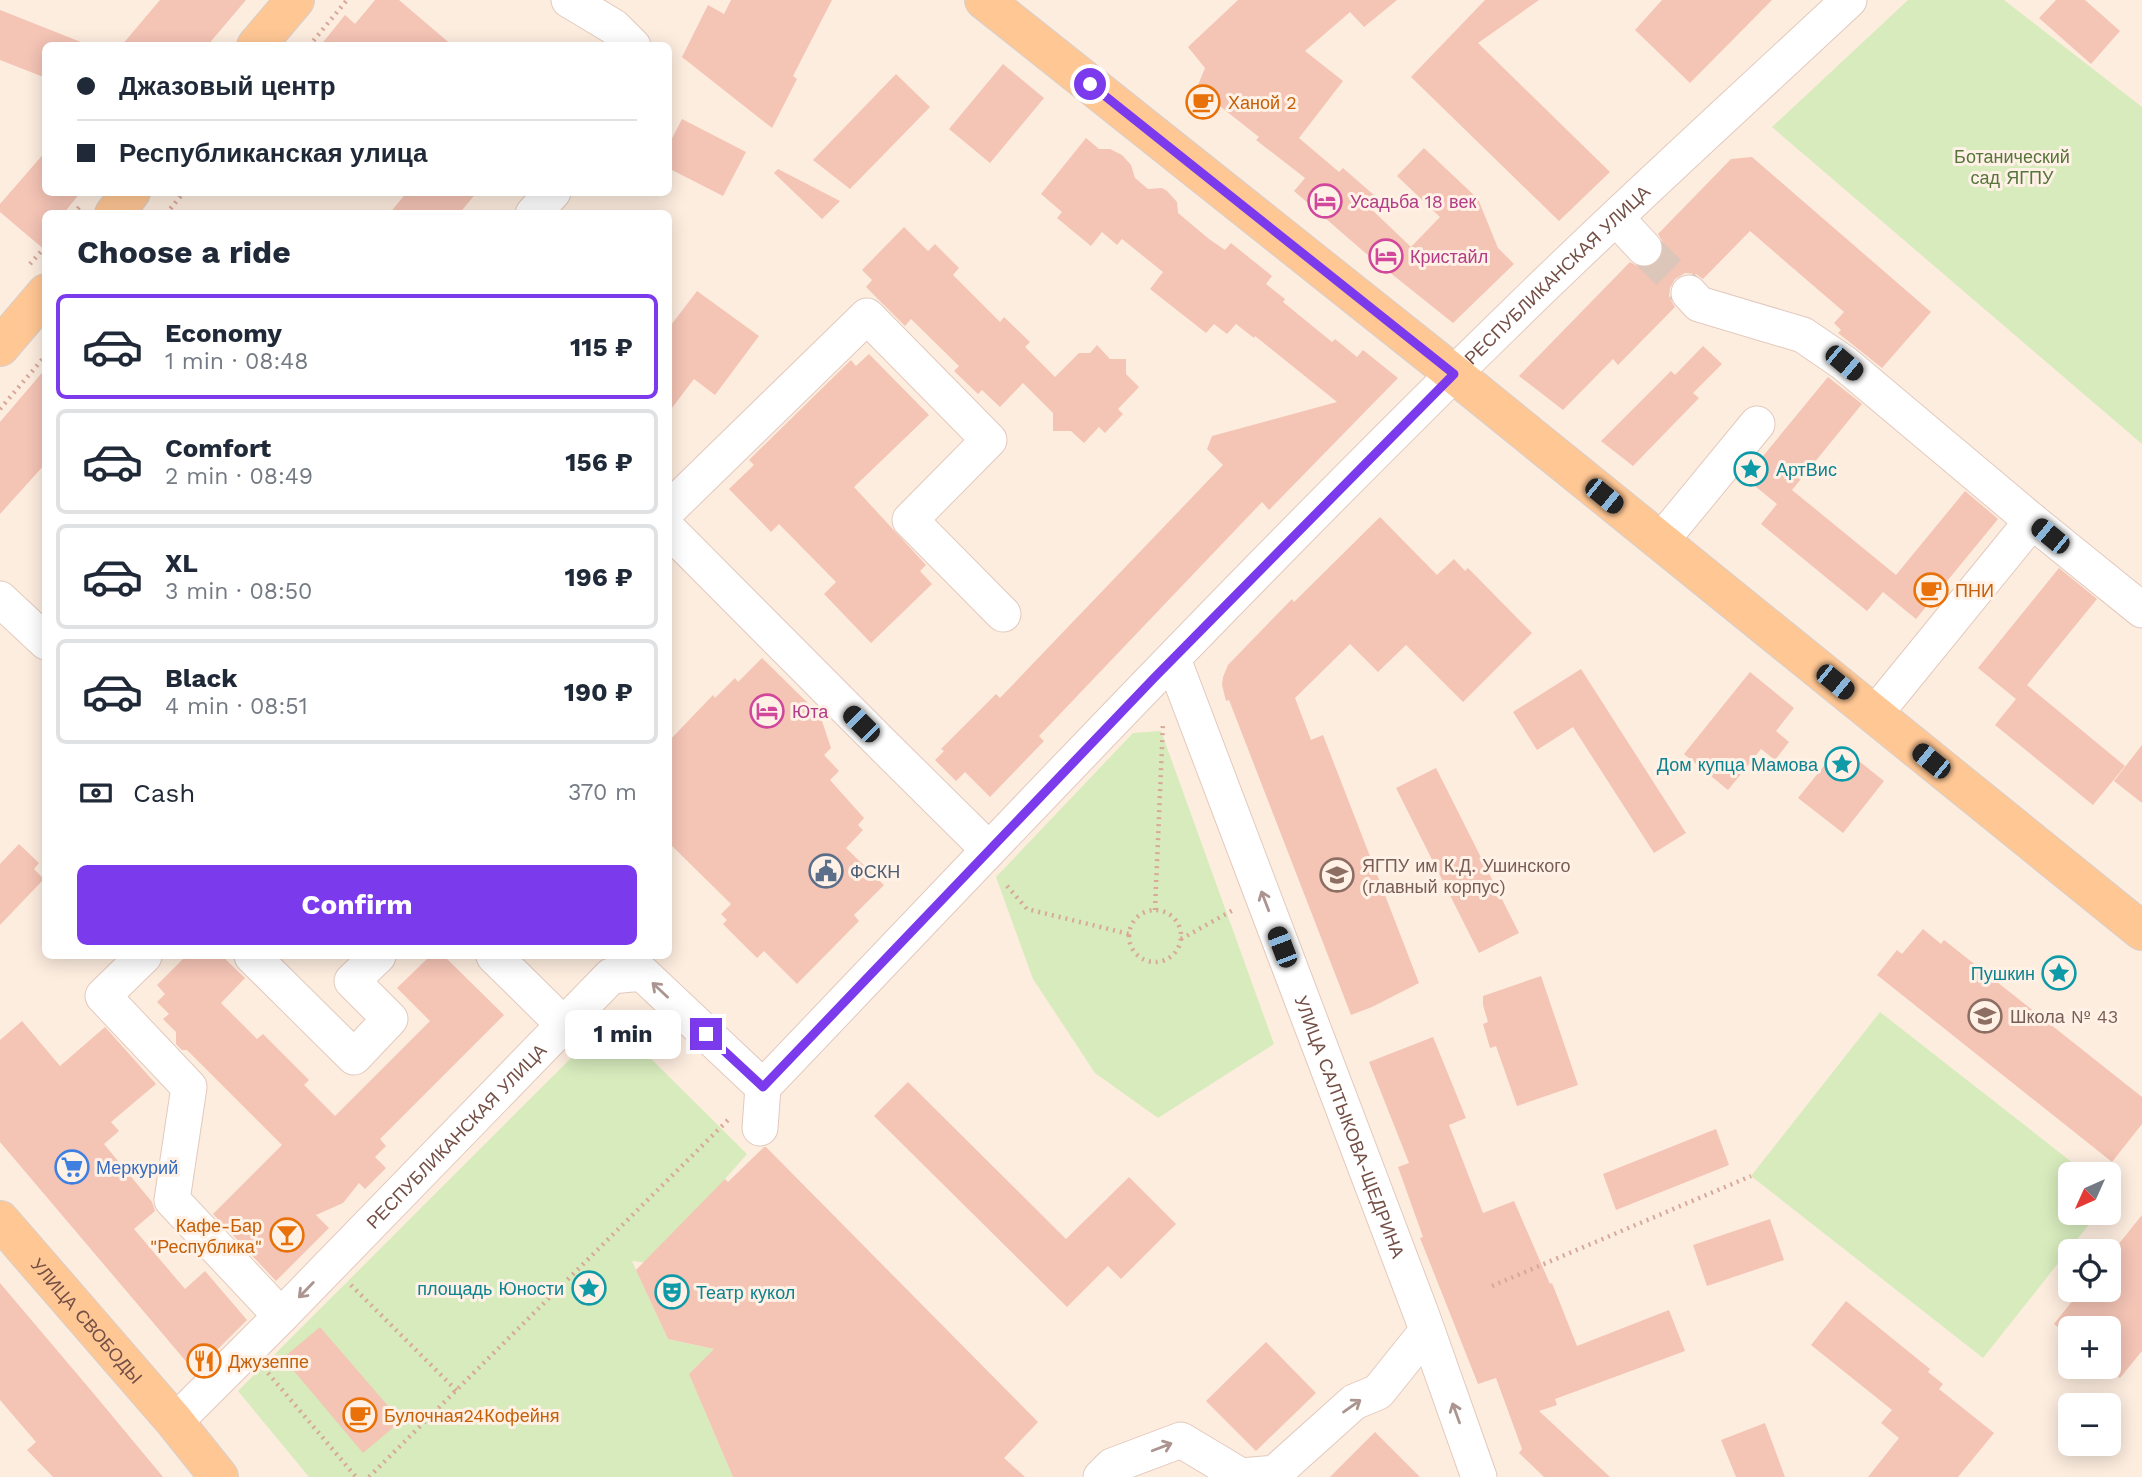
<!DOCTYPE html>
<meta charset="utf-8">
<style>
body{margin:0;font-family:"Work Sans",sans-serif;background:#f6f6f7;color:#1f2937;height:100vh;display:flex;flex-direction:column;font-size:26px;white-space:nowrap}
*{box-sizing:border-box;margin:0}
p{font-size:23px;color:#747a83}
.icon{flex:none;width:38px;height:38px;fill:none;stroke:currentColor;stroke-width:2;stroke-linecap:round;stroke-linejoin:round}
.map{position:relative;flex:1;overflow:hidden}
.side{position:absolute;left:42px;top:210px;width:630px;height:749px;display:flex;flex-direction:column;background:#fff;border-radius:10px;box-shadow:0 4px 18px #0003}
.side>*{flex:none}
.top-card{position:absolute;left:42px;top:42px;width:630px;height:154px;border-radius:10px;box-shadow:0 4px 18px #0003;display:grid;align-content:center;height:154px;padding:0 35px;background:#fff}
.needle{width:46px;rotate:225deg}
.controls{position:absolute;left:2058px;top:1162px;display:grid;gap:14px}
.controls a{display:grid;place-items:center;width:63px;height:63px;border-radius:10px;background:#fff;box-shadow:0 4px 18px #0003;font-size:35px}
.end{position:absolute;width:32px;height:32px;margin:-16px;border:9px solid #7c3aed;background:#fff;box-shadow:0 0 0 4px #fff}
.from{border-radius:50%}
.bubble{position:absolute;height:49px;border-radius:10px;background:#fff;box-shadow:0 4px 18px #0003;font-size:23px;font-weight:700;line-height:49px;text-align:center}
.car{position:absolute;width:21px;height:42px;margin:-21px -10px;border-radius:9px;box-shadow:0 0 5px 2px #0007;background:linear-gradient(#222 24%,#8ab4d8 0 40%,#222 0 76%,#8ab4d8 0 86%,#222 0)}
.top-card b{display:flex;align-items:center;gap:24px;height:66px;font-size:26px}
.top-card b+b{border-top:2px solid #e0e1e3}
.top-card i{width:18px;height:18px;background:#1f2937}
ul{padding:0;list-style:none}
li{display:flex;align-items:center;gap:21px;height:105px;margin:0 14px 10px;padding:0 21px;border:4px solid #e0e1e3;border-radius:10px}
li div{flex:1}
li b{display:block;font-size:26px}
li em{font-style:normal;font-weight:700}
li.on{border-color:#7c3aed}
li>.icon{width:63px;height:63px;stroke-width:1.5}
h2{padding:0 35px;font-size:32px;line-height:84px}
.pay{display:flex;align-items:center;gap:18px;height:77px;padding:0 35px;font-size:26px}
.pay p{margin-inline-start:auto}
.button{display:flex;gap:14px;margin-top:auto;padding:14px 35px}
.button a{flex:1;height:80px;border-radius:10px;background:#7c3aed;color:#fff;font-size:28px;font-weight:700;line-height:80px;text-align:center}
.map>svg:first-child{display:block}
.green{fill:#d7ebbd}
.building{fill:#f4c4b5}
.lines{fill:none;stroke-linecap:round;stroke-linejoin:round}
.minor-tunnel{stroke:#dbc6b9;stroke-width:35;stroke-dasharray:35 18;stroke-linecap:butt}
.minor-casing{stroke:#e3c9bd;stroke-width:37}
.major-casing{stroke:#d8cecb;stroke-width:40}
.path{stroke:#d8a899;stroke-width:4.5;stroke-dasharray:2 5;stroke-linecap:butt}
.minor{stroke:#fff;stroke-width:35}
.major{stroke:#ffc794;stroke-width:38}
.oneway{stroke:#ac9590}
.route{stroke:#7c3aed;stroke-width:9}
.labels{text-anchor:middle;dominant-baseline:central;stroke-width:6;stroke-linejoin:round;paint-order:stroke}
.food-label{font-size:18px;fill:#c56008;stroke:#fff1e6;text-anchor:start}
.park-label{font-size:18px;fill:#55753b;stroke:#fff1e6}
.hotel-label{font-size:18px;fill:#b23c85;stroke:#fff1e6;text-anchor:start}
.street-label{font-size:18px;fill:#744f46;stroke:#fff1e6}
.culture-label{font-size:18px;fill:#0d838f;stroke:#fff1e6;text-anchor:end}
.education-label{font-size:18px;fill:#785e54;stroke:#fff1e6;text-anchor:start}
.service-label{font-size:18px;fill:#4e5e75;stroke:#fff1e6;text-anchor:start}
.shop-label{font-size:18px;fill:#366cbe;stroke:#fff1e6;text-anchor:start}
</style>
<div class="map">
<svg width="2142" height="1477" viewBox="0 0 2142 1477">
<rect width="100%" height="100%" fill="#fdeddf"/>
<path class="green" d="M1908,0H2004L2142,107V444L1772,127Z
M1161,731L1274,1044L1158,1118L1095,1073L1033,979L996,877L1133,733Z
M1880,1012L2087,1174H2070V1213H2098L1983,1358L1751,1176Z
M624,1032L747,1154L725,1179L665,1265L632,1261L668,1339L718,1350L705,1363L701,1362L689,1374L733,1477H309L238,1391L589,1040Z"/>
<path class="building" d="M160,0H246L207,46H121Z
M375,0H399L453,46H320L345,15L355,24Z
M731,0H832L793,76L797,79L772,128L682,57L708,5L724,14Z
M1238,0H1397L1364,27L1350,12L1305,51L1343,81L1299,138L1339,172L1343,168L1375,196L1367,205L1411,247L1440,217L1397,176L1424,148L1478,199L1498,248L1514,264L1453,323L1363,251L1294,191L1305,178L1256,140L1259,137L1202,92L1198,85L1205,68L1188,47Z
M1485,0H1539L1478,43L1610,172L1559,221L1411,77Z
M1662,0H1772L1690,83L1635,30Z
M2056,0H2085L2120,31L2091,64L2039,18Z
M0,10L86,44V46H46V78L0,60Z
M1003,64L1044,98L990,163L949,129Z
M896,74L930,107L850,189L813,160Z
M682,119L746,152L723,196L668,168V146Z
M1086,138L1099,149H1110L1122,155L1131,165L1135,178L1148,189L1162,188L1167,191L1177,202L1178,213L1209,239L1225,250L1231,243L1272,276L1266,284L1285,299L1283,302L1332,342L1335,339L1357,357L1363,350L1398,378L1269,510L1262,502L1039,736L1044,741L990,797L965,772L956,781L935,760L944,751L941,749L996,694L1000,698L1223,465L1207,449L1212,436L1337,402L1255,336L1254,338L1236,324L1227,334L1214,324L1206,333L1150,289L1163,272L1122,239L1117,245L1102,232L1091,246L1057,218L1062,212L1041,194Z
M46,151V192H81L63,214H46V251L0,212V204Z
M1752,157L1931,312L1882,368L1838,333L1841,330L1834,323L1844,312L1750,231L1703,279L1696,274L1685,273L1675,279L1670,288L1669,297L1675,307L1618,365L1613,359L1563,410L1519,376L1630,262L1639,267L1648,268L1657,263L1663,255L1664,244L1658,234L1731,159Z
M778,169L840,201L822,219L774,173Z
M407,192H477L459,214H389Z
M904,227L928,251L935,244L959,268L953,275L1000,322L1004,317L1030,342L1025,347L1055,377L1079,353H1090L1097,345L1110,359H1126V374L1139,387L1118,409L1123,414L1105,433L1099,427L1084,443L1071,431H1053V413L1023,383L1000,407L982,390L978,394L954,371L959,366L911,319L905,326L866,287L872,280L862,270Z
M697,291L759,336L715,395L694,379L668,413V329Z
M1703,346L1722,364L1693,393L1699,398L1633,466L1601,441L1671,371L1675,375Z
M869,354L929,415L854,487L926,565L920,571L932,584L871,643L824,594L836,582L779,524L771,532L729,489L754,465L749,460L851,360L856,366Z
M46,368V463L0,514V422Z
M1828,377L1862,404L1792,490L1896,575L1965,491L1998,519L1916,619L1883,592L1867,611L1761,524L1777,504L1745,478Z
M1380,517L1437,575L1454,559L1465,571L1468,568L1532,633L1463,702L1406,645L1378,672L1350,644L1295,698L1311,740L1323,735L1419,983L1372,1007L1351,1015L1229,700L1226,701L1222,685L1223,677L1228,665L1256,636L1292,599L1294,602Z
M2059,568L2097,599L2027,685L2125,766L2093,805L1995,725L2016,699L1978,668Z
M762,658L820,715L831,748L824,755L839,771L830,780L864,818L858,825L863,830L846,848L884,885L854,915L859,921L797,984L764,951L757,958L723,924L727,920L721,914L731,904L668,842V742L713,695L715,698L735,678L738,682Z
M1581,669L1686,833L1654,853L1573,727L1537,750L1513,712Z
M1750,672L1794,708L1776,731L1789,742L1775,760L1761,749L1728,790L1684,754Z
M2142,745V803L2114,781Z
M1840,746L1884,781L1843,833L1798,798Z
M1436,768L1519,933L1479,953L1396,788Z
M19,844L39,863L34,869L44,879L0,925V864Z
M1923,929L1941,944L1944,940L2142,1097V1124L2112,1162L1877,975L1897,950L1902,954Z
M186,956H222L245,978L221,1003L257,1039L263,1034L309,1080L304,1085L335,1116L430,1021L397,988L430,956H444L504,1015L380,1139L386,1146L375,1157L386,1168L365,1189L359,1183L343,1203L316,1215L329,1228L276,1281L213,1214L282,1145L187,1050H182L176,1044V1032L163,1019L169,1014L157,1002L165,994L157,985Z
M1541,976L1578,1085L1517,1106L1496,1046L1490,1048L1483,1024L1488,1022L1483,1005V996Z
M22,1021L60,1066L105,1027L156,1084L111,1122L119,1131L104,1144L152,1202L155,1211L134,1229L185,1289L205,1271L247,1320L195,1372L0,1142V1040Z
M1433,1037L1466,1118L1449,1125L1483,1213L1514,1201L1550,1284L1552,1283L1577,1346L1669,1310L1685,1351L1555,1399L1557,1405L1539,1411L1610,1477H1544L1519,1453L1522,1449L1496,1378L1478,1384L1420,1238L1423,1237L1398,1167L1409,1163L1369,1062Z
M908,1082L1066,1239L1129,1177L1176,1224L1121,1279L1108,1266L1067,1307L874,1116Z
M1716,1129L1729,1165L1616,1210L1603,1174Z
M764,1147H766L1038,1422L1004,1458L1025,1477H733L689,1374L714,1349L668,1339L636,1270L725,1179L728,1182Z
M2142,1215V1351L2120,1378L2107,1367H2109V1328H2070V1337L2054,1324L2081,1290H2109V1256Z
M1770,1219L1784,1260L1707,1286L1693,1245Z
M0,1283L94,1394L163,1477H53L27,1450L36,1442L0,1400Z
M1846,1301L1930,1369L1928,1372L1943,1384L1939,1389L1994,1433L1958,1477H1868L1899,1438L1881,1423L1892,1410L1811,1345Z
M320,1327L401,1421L363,1453L283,1358Z
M1266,1342L1316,1393L1256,1451L1206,1401Z
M1765,1423L1785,1477H1736L1721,1440Z
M1375,1432L1420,1477H1330Z"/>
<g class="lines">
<path class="minor-tunnel" d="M1644,248L1689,293"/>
<defs>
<g id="minor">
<path d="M569,0L614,27L633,46"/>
<path d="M533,214L553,192"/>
<path d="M1616,218L1644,248"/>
<path d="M1689,293L1699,304L1803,335L1844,363L2032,521"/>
<path d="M668,510L867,316L989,440L910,520L1003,614"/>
<path d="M668,529L881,743L989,850"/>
<path d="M1660,542L1757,424"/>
<path d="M0,599L46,642"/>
<path id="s1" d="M1173,659L1422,1316L1479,1477"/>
<path d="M1874,715L2032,521L2142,610"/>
<path d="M144,956L103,996L189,1087L172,1200L281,1316"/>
<path d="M252,956L354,1057L390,1019L352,981L378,956"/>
<path d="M494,956L564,1025"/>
<path id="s2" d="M763,1087C1012,826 1259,563 1517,312C1625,206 1738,104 1849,0"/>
<path d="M760,1128L763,1087"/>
<path id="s3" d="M175,1422L281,1316L611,976L642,973L763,1087"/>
<path d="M1101,1477L1112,1466L1181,1440L1241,1476L1275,1473L1354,1402L1378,1392L1427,1331"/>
</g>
<g id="major">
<path d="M984,0L1454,374L2142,931"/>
<path d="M256,46L295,0"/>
<path d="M114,214L131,192"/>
<path d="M0,347L46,293"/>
<path id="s4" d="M0,1220L175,1422L219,1477"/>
</g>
</defs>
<use href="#minor" class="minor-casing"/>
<use href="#major" class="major-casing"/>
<path class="path" d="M309,46L347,0
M73,214L82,204
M166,214L184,192
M30,264L46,246
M0,409L46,355
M1007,886L1027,909L1129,934
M1155,910L1163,723
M1129 936a26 26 0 1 1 52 0a26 26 0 1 1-52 0Z
M1181,939L1235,909
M351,1285L457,1391
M1492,1286L1751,1176
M268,1373L356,1477
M369,1477L729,1119"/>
<use href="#minor" class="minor"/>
<use href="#major" class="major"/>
</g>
<defs><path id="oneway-shaft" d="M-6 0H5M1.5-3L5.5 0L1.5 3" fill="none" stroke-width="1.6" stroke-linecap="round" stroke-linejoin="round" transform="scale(1.75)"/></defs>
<g class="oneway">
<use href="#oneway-shaft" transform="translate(1265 901) rotate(-111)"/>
<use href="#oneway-shaft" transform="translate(660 990) rotate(-137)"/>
<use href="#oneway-shaft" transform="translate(306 1290) rotate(134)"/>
<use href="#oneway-shaft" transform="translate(1352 1406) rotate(-35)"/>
<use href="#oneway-shaft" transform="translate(1456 1413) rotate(-110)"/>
<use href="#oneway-shaft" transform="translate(1162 1447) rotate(-21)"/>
</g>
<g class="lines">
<path class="route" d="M706,1034L763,1087L1155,677L1454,374L1090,84"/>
</g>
<defs>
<symbol id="cafe-ring" viewBox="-11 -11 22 22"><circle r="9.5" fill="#fff1e6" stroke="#e8710a" stroke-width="1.5"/><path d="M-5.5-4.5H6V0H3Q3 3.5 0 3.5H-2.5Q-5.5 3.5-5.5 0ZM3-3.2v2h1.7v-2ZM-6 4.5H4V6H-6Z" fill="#e8710a"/></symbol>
<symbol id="hotel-ring" viewBox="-11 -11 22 22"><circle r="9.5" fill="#fff1e6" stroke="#d1479c" stroke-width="1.5"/><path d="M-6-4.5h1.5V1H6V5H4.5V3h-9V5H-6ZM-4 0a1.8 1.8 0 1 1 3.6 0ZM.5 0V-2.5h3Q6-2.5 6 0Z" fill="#d1479c"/></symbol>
<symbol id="sight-ring" viewBox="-11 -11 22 22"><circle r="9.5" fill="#fff1e6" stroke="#0f9aa8" stroke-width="1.5"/><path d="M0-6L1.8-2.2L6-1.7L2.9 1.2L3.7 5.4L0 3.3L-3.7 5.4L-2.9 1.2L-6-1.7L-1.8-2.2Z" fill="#0f9aa8"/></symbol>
<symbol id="civic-ring" viewBox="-11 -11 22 22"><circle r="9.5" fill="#fff1e6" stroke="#5c6f8a" stroke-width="1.5"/><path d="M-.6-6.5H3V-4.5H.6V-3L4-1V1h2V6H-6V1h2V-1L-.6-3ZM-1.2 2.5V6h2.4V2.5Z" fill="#5c6f8a"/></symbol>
<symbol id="university-ring" viewBox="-11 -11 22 22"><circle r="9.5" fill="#fff1e6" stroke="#8d6e63" stroke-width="1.5"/><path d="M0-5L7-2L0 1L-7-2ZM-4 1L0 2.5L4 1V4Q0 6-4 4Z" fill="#8d6e63"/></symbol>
<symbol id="school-ring" viewBox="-11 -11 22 22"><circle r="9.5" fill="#fff1e6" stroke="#8d6e63" stroke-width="1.5"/><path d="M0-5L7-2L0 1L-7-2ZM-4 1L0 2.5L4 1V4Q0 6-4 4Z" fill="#8d6e63"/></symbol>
<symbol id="supermarket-ring" viewBox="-11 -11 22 22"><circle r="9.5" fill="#fff1e6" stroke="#3f7fe0" stroke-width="1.5"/><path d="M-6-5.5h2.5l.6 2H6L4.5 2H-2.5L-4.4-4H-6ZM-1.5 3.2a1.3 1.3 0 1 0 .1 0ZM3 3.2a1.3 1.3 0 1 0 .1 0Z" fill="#3f7fe0"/></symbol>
<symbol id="bar-ring" viewBox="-11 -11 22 22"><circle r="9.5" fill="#fff1e6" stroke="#e8710a" stroke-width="1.5"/><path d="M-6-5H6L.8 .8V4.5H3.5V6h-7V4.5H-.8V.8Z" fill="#e8710a"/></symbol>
<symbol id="theatre-ring" viewBox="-11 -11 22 22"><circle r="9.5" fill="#fff1e6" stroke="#0f9aa8" stroke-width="1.5"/><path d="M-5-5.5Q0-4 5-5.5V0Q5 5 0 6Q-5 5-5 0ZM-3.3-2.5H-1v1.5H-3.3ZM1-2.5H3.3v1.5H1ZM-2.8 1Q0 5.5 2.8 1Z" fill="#0f9aa8"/></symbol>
<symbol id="restaurant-ring" viewBox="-11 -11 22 22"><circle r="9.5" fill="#fff1e6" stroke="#e8710a" stroke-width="1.5"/><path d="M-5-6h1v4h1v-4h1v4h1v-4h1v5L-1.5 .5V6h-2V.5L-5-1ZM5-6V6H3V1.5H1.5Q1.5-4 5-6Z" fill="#e8710a"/></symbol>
</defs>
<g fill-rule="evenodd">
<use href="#cafe-ring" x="1184" y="83" width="38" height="38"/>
<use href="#hotel-ring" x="1306" y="182" width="38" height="38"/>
<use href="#hotel-ring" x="1367" y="237" width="38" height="38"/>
<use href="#sight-ring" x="1732" y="450" width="38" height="38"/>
<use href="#cafe-ring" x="1912" y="571" width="38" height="38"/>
<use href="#hotel-ring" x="748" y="692" width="38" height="38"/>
<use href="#sight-ring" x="1823" y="745" width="38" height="38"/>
<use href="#civic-ring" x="807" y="852" width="38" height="38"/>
<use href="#university-ring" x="1318" y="856" width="38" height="38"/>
<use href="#sight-ring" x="2040" y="954" width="38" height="38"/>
<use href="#school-ring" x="1966" y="997" width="38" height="38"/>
<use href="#supermarket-ring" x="53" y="1148" width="38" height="38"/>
<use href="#bar-ring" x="268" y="1216" width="38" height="38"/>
<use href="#sight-ring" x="570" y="1269" width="38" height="38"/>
<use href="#theatre-ring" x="653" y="1273" width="38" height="38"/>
<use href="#restaurant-ring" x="185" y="1342" width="38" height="38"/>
<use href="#cafe-ring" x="341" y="1396" width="38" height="38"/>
</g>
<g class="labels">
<g class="food-label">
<text x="1228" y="102">Ханой 2</text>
<text x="1955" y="590">ПНИ</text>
<text x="262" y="1225" text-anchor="end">Кафе-Бар<tspan x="262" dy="21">"Республика"</tspan></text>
<text x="228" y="1361">Джузеппе</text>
<text x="384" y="1415">Булочная24Кофейня</text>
</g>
<g class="park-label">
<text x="2012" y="156">Ботанический<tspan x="2012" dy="21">сад ЯГПУ</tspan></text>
</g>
<g class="hotel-label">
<text x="1350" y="201">Усадьба 18 век</text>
<text x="1410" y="256">Кристайл</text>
<text x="792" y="711">Юта</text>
</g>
<g class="street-label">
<text stroke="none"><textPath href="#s2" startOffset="1136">РЕСПУБЛИКАНСКАЯ УЛИЦА</textPath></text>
<text stroke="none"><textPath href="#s1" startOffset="500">УЛИЦА САЛТЫКОВА-ЩЕДРИНА</textPath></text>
<text stroke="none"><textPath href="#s3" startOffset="401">РЕСПУБЛИКАНСКАЯ УЛИЦА</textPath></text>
<text stroke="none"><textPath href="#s4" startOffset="133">УЛИЦА СВОБОДЫ</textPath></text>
</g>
<g class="culture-label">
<text x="1776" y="469" text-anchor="start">АртВис</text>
<text x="1818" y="764">Дом купца Мамова</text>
<text x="2035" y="973">Пушкин</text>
<text x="564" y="1288">площадь Юности</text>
<text x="696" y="1292" text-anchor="start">Театр кукол</text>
</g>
<g class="education-label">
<text x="1362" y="865">ЯГПУ им К.Д. Ушинского<tspan x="1362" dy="21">(главный корпус)</tspan></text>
<text x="2010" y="1016">Школа № 43</text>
</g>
<g class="service-label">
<text x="850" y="871">ФСКН</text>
</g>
<g class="shop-label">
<text x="96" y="1167">Меркурий</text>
</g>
</g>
</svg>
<div class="controls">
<a><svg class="needle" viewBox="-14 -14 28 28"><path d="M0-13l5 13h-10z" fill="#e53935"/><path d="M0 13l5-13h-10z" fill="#747a83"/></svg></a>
<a><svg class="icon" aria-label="locate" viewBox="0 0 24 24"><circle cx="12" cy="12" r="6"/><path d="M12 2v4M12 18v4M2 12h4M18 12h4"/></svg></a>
<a>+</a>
<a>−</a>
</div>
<i class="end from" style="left:1090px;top:84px"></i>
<i class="end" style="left:706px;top:1034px"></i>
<div class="bubble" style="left:565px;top:1010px;width:116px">1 min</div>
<i class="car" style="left:1844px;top:363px;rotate:130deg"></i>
<i class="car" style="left:1604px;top:496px;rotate:129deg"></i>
<i class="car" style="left:2050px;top:536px;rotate:309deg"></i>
<i class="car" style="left:1835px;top:682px;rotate:129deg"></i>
<i class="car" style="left:861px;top:724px;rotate:315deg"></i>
<i class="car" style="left:1931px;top:761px;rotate:309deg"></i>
<i class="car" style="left:1282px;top:947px;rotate:339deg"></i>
<div class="top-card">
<b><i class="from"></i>Джазовый центр</b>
<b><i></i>Республиканская улица</b>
</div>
<section class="side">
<h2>Choose a ride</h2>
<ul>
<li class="on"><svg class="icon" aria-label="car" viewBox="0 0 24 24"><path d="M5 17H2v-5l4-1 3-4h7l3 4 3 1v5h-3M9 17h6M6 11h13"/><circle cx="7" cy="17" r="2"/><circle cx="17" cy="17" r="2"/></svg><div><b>Economy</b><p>1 min · 08:48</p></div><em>115 ₽</em></li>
<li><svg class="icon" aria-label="car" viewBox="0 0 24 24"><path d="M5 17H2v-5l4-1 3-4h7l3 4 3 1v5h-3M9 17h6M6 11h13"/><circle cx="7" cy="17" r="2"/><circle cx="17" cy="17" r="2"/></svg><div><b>Comfort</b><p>2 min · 08:49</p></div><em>156 ₽</em></li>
<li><svg class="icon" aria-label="car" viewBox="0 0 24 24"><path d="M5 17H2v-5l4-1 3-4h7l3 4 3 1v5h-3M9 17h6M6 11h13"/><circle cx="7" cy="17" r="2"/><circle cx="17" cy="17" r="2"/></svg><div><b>XL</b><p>3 min · 08:50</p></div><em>196 ₽</em></li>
<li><svg class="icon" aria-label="car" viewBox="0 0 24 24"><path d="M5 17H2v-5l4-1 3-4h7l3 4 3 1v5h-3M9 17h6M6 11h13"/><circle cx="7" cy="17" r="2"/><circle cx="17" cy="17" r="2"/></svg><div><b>Black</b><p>4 min · 08:51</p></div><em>190 ₽</em></li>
</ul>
<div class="pay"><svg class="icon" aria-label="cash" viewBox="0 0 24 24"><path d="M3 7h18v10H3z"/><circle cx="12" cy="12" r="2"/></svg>Cash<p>370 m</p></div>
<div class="button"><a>Confirm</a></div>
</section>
</div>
